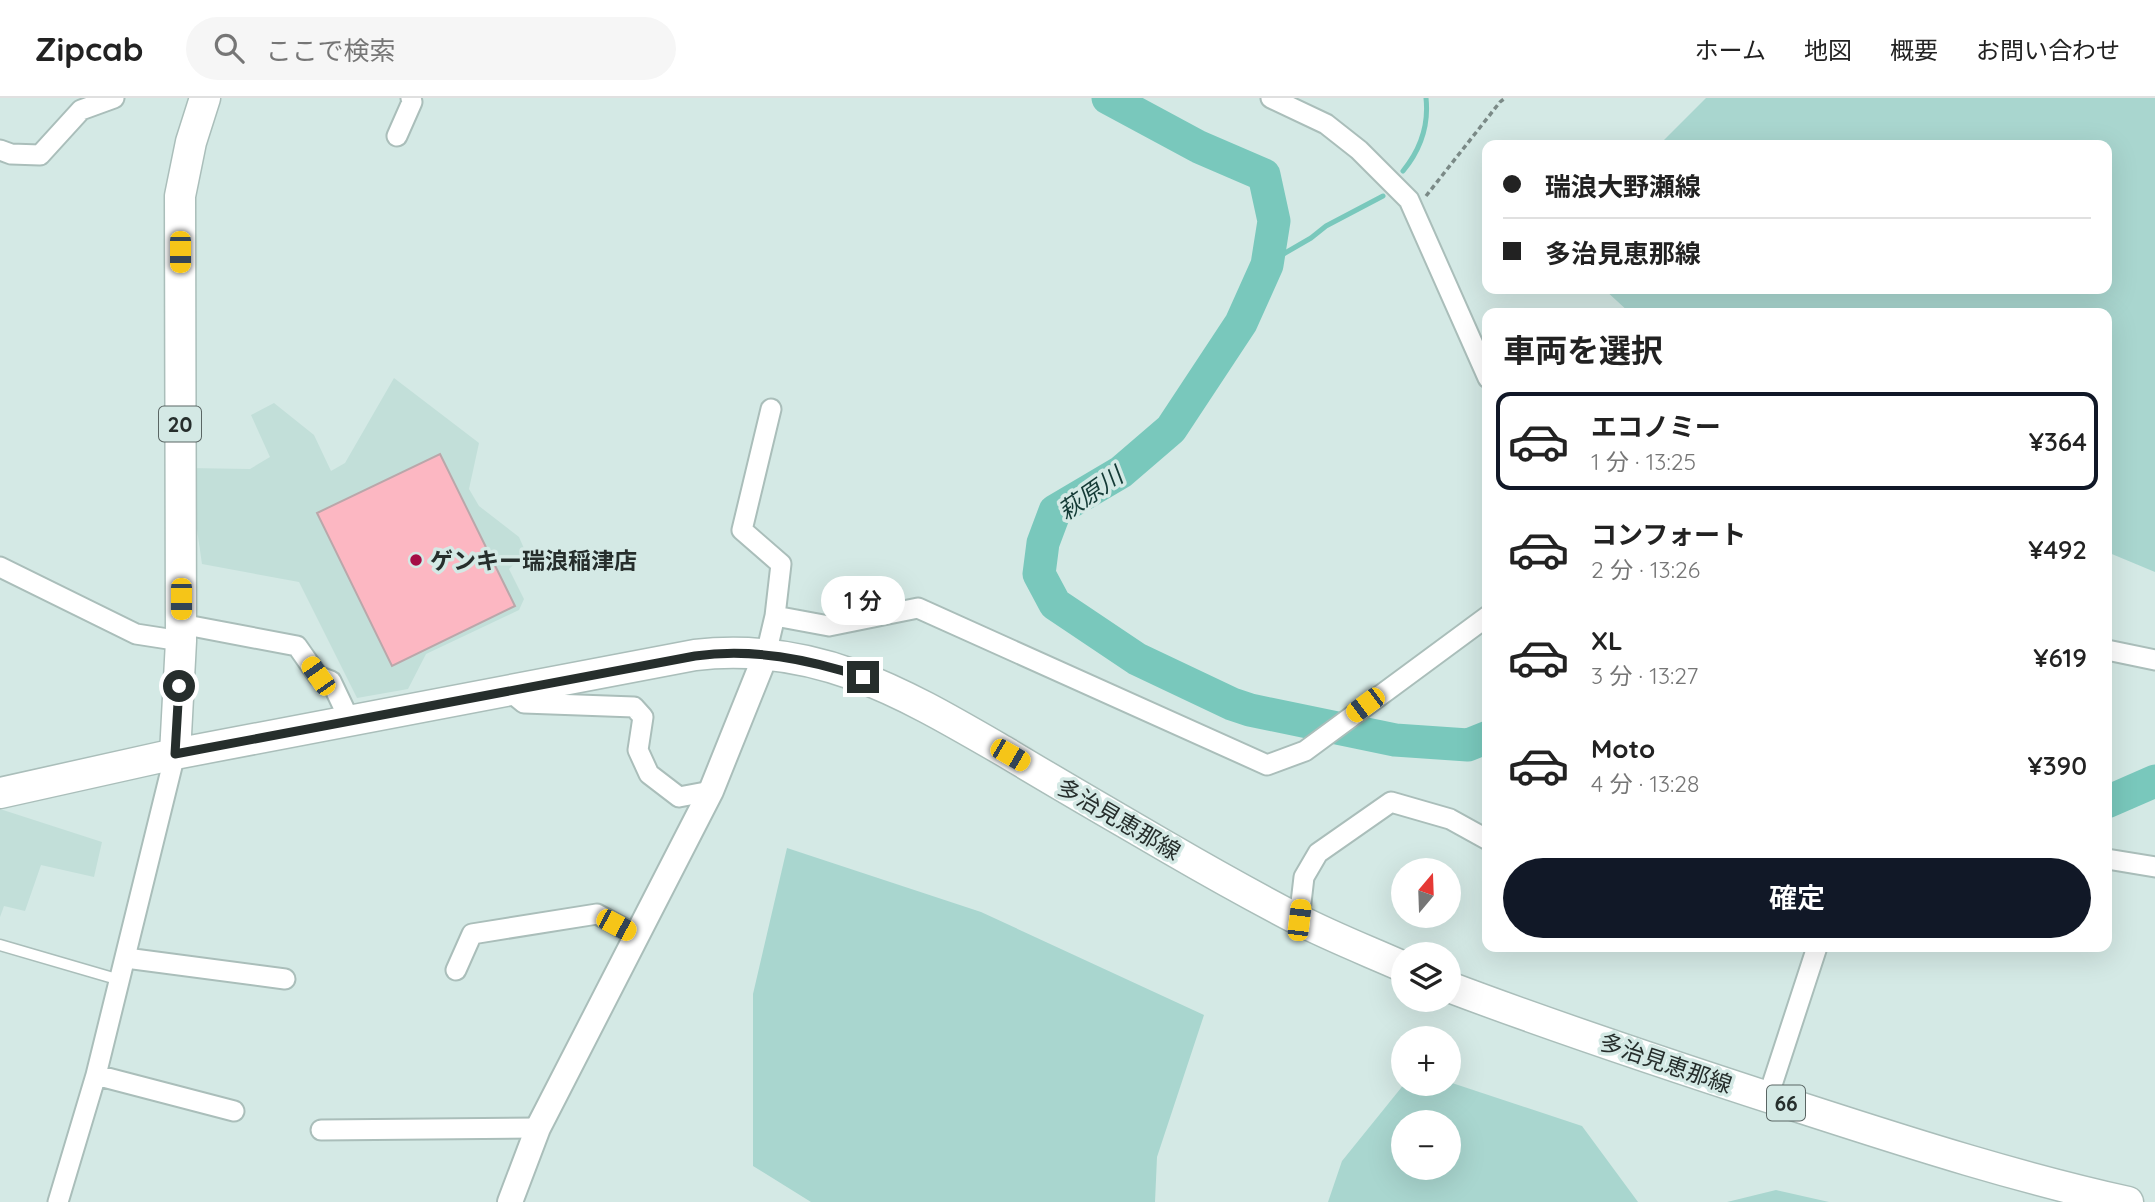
<!DOCTYPE html>
<html lang="ja">
<meta charset="utf-8">
<style>
body{margin:0;font-family:Quicksand,"Noto Sans JP",sans-serif;background:#f6f6f6;color:#222;height:100vh;display:flex;flex-direction:column;font-size:26px;white-space:nowrap}
*{box-sizing:border-box;margin:0}
p{font-size:23px;color:#767676}
.icon{flex:none;width:38px;height:38px;fill:none;stroke:currentColor;stroke-width:2;stroke-linecap:round;stroke-linejoin:round}
.map{position:relative;flex:1;overflow:hidden}
.sheet{position:absolute;left:1482px;top:210px;width:630px;height:644px;display:flex;flex-direction:column;background:#fff;border-radius:14px;box-shadow:0 7px 28px #0002}
.sheet>*{flex:none}
.guide{position:absolute;left:1482px;top:42px;width:630px;height:154px;border-radius:14px;box-shadow:0 7px 28px #0002;display:grid;align-content:center;height:154px;padding:0 21px;background:#fff}
.needle{width:46px;rotate:19deg}
.tools{position:absolute;left:1391px;top:760px;display:grid;gap:14px}
.tools a{display:grid;place-items:center;width:70px;height:70px;border-radius:50%;background:#fff;box-shadow:0 7px 28px #0002;font-size:35px}
.end{position:absolute;width:32px;height:32px;margin:-16px;border:9px solid #262e2c;background:#fff;box-shadow:0 0 0 4px #fff}
.from{border-radius:50%}
.bubble{position:absolute;height:49px;border-radius:24px;background:#fff;box-shadow:0 7px 28px #0002;font-size:23px;font-weight:600;line-height:49px;text-align:center}
.car{position:absolute;width:21px;height:42px;margin:-21px -10px;border-radius:9px;box-shadow:0 0 5px 2px #0007;background:linear-gradient(#f5c518 24%,#345 0 40%,#f5c518 0 76%,#345 0 86%,#f5c518 0)}
.guide b{display:flex;align-items:center;gap:24px;height:66px;font-size:26px}
.guide b+b{border-top:2px solid #e0e0e0}
.guide i{width:18px;height:18px;background:#222}
ul{padding:0;list-style:none}
li{display:flex;align-items:center;gap:21px;height:98px;margin:0 14px 10px;padding:0 7px;border:4px solid transparent;border-radius:14px}
li div{flex:1}
li b{display:block;font-size:26px}
li em{font-style:normal;font-weight:600}
li.active{border-color:#111827}
li>.icon{width:63px;height:63px;stroke-width:1.5}
h2{padding:0 21px;font-size:32px;line-height:84px}
.action{display:flex;gap:14px;margin-top:auto;padding:14px 21px}
.action a{flex:1;height:80px;border-radius:42px;background:#111827;color:#fff;font-size:28px;font-weight:600;line-height:80px;text-align:center}
header{display:flex;align-items:center;gap:42px;box-sizing:border-box;height:98px;padding:0 35px;background:#fff;border-bottom:2px solid #e0e0e0}
header strong{font-size:33px}
nav{display:flex;gap:38px;margin-inline-start:auto;font-size:24px}
.search{width:490px;height:63px;background:#f6f6f6;display:flex;align-items:center;gap:18px;box-sizing:border-box;padding:0 24px;border-radius:38px;color:#767676;font-size:26px}
.map>svg:first-child{display:block}
.built{fill:#c2dfd9}
.green{fill:#a9d6cf;fill-rule:evenodd}
.lines{fill:none;stroke-linecap:round;stroke-linejoin:round}
.stream{stroke:#79c8bc;stroke-width:5}
.river{stroke:#79c8bc;stroke-width:33}
.building{fill:#fcb7c2;stroke:#baa7aa;stroke-width:2}
.service-casing{stroke:#aabeba;stroke-width:13}
.minor-casing{stroke:#aabeba;stroke-width:23}
.tertiary-casing{stroke:#aabeba;stroke-width:28}
.primary-casing{stroke:#aabeba;stroke-width:33}
.path{stroke:#7b8a87;stroke-width:3.5;stroke-dasharray:5 3.5;stroke-linecap:butt}
.service{stroke:#fff;stroke-width:10}
.minor{stroke:#fff;stroke-width:19}
.tertiary{stroke:#fff;stroke-width:24}
.primary{stroke:#fff;stroke-width:30}
.route{stroke:#262e2c;stroke-width:9}
.poi-dot{fill:#a50d46;stroke:#d4e9e5;stroke-width:2.5}
.labels{text-anchor:middle;dominant-baseline:central;stroke-width:7;stroke-linejoin:round;paint-order:stroke}
.shield{fill:#d4e9e5;stroke:#5a6664;stroke-width:2}
.shield-label{font-size:21px;font-weight:bold;fill:#262e2c}
.poi-label{font-size:23px;font-weight:bold;fill:#262e2c;stroke:#d4e9e5;text-anchor:start}
.street-label{font-size:23px;fill:#262e2c;stroke:#d4e9e5}
.water-label{font-size:24px;font-style:italic;fill:#133a35;stroke:#d4e9e5}
</style>
<header>
<strong>Zipcab</strong>
<div class="search"><svg class="icon" aria-label="search" viewBox="0 0 24 24"><circle cx="10" cy="10" r="6"/><path d="M15 15l6 6"/></svg>ここで検索</div>
<nav><a>ホーム</a><a>地図</a><a>概要</a><a>お問い合わせ</a></nav>
</header>
<div class="map">
<svg width="2155" height="1104" viewBox="0 0 2155 1104">
<rect width="100%" height="100%" fill="#d4e9e5"/>
<path class="built" d="M394,280L479,345L469,391L479,408L519,439L526,455L509,471L524,501L519,512L426,556L408,591L357,600L299,484L202,466L188,370L250,371L270,359L251,317L274,305L314,337L331,373L345,365Z
M0,711L102,744L94,779L41,767L25,813L4,808L0,819Z"/>
<path class="green" d="M1706,0H2155V474L2107,454V215H1630L1604,191H2107V47H1659Z
M787,750L981,814L1204,917L1157,1059L1155,1104H811L753,1068V896Z
M1449,984L1582,1028L1638,1104H1328L1342,1063L1405,985ZM1404,1024H1449V1069H1404Z
M1776,1092L1829,1104H1727Z"/>
<g class="lines">
<path class="stream" d="M1403,73C1421,51 1429,28 1426,0
M1269,156L1280,158L1311,140L1326,128L1383,98"/>
<path class="river" d="M1108,0L1199,49L1264,77L1274,123L1267,167L1241,225L1171,331L1121,374L1055,413L1043,445L1039,476L1055,506L1137,561L1232,606L1250,612L1395,642L1468,647L1488,639
M2107,704L2155,683"/>
</g>
<path class="building" d="M440,356L515,508L392,568L317,415Z"/>
<g class="lines">
<defs>
<path id="service" d="M0,847L120,882"/>
<path id="minor" d="M1271,0L1326,26L1359,52L1409,102L1488,280
M397,38L412,4L411,0
M0,52L11,56L40,57L81,12L114,0
M771,311L742,432L781,466L775,518
M0,469L136,536L181,543
M181,526L297,548L318,578L331,583L350,623
M2107,552L2155,562
M766,556L775,518L829,528L918,510L1267,667L1305,653L1488,518
M509,593L524,605L634,609L643,619L638,652L649,676L679,699L711,693
M2107,761L2155,769
M1299,822L1304,779L1318,755L1391,704L1450,721L1488,742
M126,860L285,881
M456,872L472,836L597,816L636,837
M96,977L234,1013
M1768,999L1817,849
M321,1032L538,1030
M58,1104L96,977L175,656"/>
<path id="tertiary" d="M510,1104L538,1030L711,693L766,556"/>
<path id="primary" d="M175,656L181,543L180,98L191,44L205,0
M0,695L175,656L695,557C818,543 905,596 1007,655C1060,687 1114,718 1167,749C1210,774 1253,798 1297,821C1332,839 1368,853 1404,869
M1449,889C1568,934 1690,974 1811,1013C1916,1047 2020,1080 2128,1104"/>
</defs>
<use href="#service" class="service-casing"/>
<use href="#minor" class="minor-casing"/>
<use href="#tertiary" class="tertiary-casing"/>
<use href="#primary" class="primary-casing"/>
<path class="path" d="M1426,98L1500,4L1505,0"/>
<use href="#service" class="service"/>
<use href="#minor" class="minor"/>
<use href="#tertiary" class="tertiary"/>
<use href="#primary" class="primary"/>
</g>
<g class="lines">
<path class="route" d="M179,588L175,656L695,558C753,550 807,561 863,579"/>
</g>
<circle class="poi-dot" cx="416" cy="462" r="7"/>
<g class="labels">
<g class="shield">
<rect x="159" y="308.5" width="42" height="35" rx="5"/>
<rect x="1767" y="987.5" width="38" height="35" rx="5"/>
</g>
<g class="shield-label">
<text x="180" y="326">20</text>
<text x="1786" y="1005">66</text>
</g>
<g class="poi-label">
<text x="430" y="462">ゲンキー瑞浪稲津店</text>
</g>
<g class="street-label">
<text transform="translate(1119 721) rotate(30)">多治見恵那線</text>
<text transform="translate(1666 965) rotate(19)">多治見恵那線</text>
</g>
<g class="water-label">
<text transform="translate(1090 395) rotate(-35)">萩原川</text>
</g>
</g>
</svg>
<div class="tools">
<a><svg class="needle" viewBox="-14 -14 28 28"><path d="M0-13l5 13h-10z" fill="#e53935"/><path d="M0 13l5-13h-10z" fill="#767676"/></svg></a>
<a><svg class="icon" aria-label="layers" viewBox="0 0 24 24"><path d="M12 4l9 5-9 5-9-5zM3 14l9 5 9-5"/></svg></a>
<a>+</a>
<a>−</a>
</div>
<i class="end from" style="left:179px;top:588px"></i>
<i class="end" style="left:863px;top:579px"></i>
<div class="bubble" style="left:821px;top:478px;width:84px">1 分</div>
<i class="car" style="left:180px;top:154px;rotate:180deg"></i>
<i class="car" style="left:181px;top:501px;rotate:180deg"></i>
<i class="car" style="left:318px;top:578px;rotate:325deg"></i>
<i class="car" style="left:1365px;top:607px;rotate:233deg"></i>
<i class="car" style="left:1010px;top:657px;rotate:120deg"></i>
<i class="car" style="left:1299px;top:822px;rotate:7deg"></i>
<i class="car" style="left:616px;top:827px;rotate:118deg"></i>
<div class="guide">
<b><i class="from"></i>瑞浪大野瀬線</b>
<b><i></i>多治見恵那線</b>
</div>
<section class="sheet">
<h2>車両を選択</h2>
<ul>
<li class="active"><svg class="icon" aria-label="car" viewBox="0 0 24 24"><path d="M5 17H2v-5l4-1 3-4h7l3 4 3 1v5h-3M9 17h6M6 11h13"/><circle cx="7" cy="17" r="2"/><circle cx="17" cy="17" r="2"/></svg><div><b>エコノミー</b><p>1 分 · 13:25</p></div><em>¥364</em></li>
<li><svg class="icon" aria-label="car" viewBox="0 0 24 24"><path d="M5 17H2v-5l4-1 3-4h7l3 4 3 1v5h-3M9 17h6M6 11h13"/><circle cx="7" cy="17" r="2"/><circle cx="17" cy="17" r="2"/></svg><div><b>コンフォート</b><p>2 分 · 13:26</p></div><em>¥492</em></li>
<li><svg class="icon" aria-label="car" viewBox="0 0 24 24"><path d="M5 17H2v-5l4-1 3-4h7l3 4 3 1v5h-3M9 17h6M6 11h13"/><circle cx="7" cy="17" r="2"/><circle cx="17" cy="17" r="2"/></svg><div><b>XL</b><p>3 分 · 13:27</p></div><em>¥619</em></li>
<li><svg class="icon" aria-label="car" viewBox="0 0 24 24"><path d="M5 17H2v-5l4-1 3-4h7l3 4 3 1v5h-3M9 17h6M6 11h13"/><circle cx="7" cy="17" r="2"/><circle cx="17" cy="17" r="2"/></svg><div><b>Moto</b><p>4 分 · 13:28</p></div><em>¥390</em></li>
</ul>
<div class="action"><a>確定</a></div>
</section>
</div>
